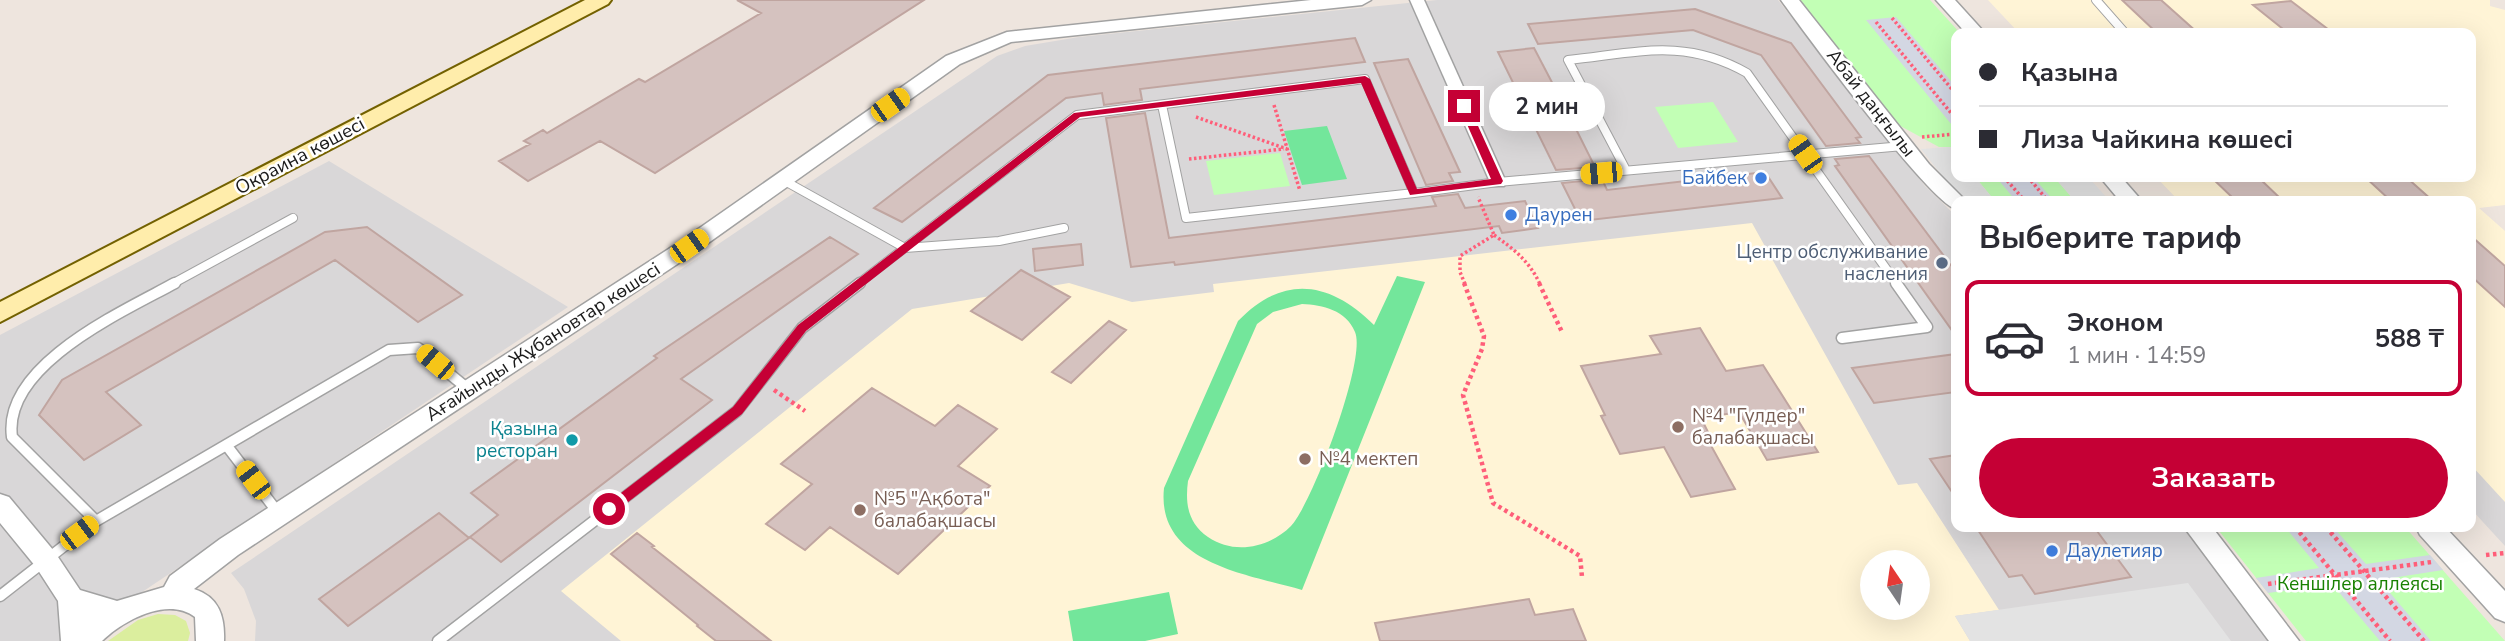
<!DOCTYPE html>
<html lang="ru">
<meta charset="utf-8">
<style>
body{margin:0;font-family:"Nunito Sans",sans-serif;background:#f2f2f3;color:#2b2b33;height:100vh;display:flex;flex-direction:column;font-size:26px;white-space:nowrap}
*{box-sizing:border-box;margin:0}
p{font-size:23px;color:#7c7c81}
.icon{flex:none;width:38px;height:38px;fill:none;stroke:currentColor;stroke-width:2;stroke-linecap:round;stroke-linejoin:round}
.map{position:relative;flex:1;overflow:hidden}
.sheet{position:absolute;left:1951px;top:196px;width:525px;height:336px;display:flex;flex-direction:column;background:#fff;border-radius:14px;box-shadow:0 7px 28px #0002}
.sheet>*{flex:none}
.guide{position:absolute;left:1951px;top:28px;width:525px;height:154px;border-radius:14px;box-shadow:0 7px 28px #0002;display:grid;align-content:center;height:154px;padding:0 28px;background:#fff}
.needle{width:46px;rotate:347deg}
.controls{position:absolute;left:1860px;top:550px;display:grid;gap:14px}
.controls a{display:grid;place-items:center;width:70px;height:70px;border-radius:50%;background:#fff;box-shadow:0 7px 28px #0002;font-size:35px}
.end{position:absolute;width:32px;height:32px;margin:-16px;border:9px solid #c50035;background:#fff;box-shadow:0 0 0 4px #fff}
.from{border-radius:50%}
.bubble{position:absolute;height:49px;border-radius:24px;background:#fff;box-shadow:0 7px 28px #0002;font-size:23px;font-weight:700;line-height:49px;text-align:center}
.car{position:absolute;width:21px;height:42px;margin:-21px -10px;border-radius:9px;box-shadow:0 0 5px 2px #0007;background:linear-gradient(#f5c518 24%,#345 0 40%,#f5c518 0 76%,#345 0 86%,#f5c518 0)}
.guide b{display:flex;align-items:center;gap:24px;height:66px;font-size:26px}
.guide b+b{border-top:2px solid #e1e1e2}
.guide i{width:18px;height:18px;background:#2b2b33}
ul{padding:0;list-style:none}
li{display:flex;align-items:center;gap:21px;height:116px;margin:0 14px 10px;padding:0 14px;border:4px solid transparent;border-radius:14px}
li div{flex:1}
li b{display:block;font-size:26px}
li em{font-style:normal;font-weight:700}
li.current{border-color:#c50035}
li>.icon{width:63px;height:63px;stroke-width:1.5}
h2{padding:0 28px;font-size:32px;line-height:84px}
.cta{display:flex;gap:14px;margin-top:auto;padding:14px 28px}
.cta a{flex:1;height:80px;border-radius:42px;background:#c50035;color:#fff;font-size:28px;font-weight:700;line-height:80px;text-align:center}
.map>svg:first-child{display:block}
.residential{fill:#d9d7d8;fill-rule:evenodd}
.education{fill:#fff4d6;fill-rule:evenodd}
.grass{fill:#dbee9e}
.park{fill:#c2ffb5}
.pitch{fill:#73e69b;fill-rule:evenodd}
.parking{fill:#e3e3e3}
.plaza{fill:#d3d7e3}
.building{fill:#d5c2bf;stroke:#c0a5a0;stroke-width:2}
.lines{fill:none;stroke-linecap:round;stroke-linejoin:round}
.service-far1-casing{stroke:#a2a2a2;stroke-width:10}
.service-casing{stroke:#a2a2a2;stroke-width:13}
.minor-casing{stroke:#a2a2a2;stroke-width:3}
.tertiary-casing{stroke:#a2a2a2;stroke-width:3}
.secondary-casing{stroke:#736100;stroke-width:4}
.path-far1{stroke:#ff5e79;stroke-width:3.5;stroke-dasharray:2.5 2.5;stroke-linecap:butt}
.path{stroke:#ff5e79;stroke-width:4.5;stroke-dasharray:3.5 3.5;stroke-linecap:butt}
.service-far1{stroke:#fff;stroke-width:8}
.service{stroke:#fff;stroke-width:10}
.minor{fill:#fff;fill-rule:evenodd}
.tertiary{fill:#fff;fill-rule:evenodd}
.secondary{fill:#ffedab;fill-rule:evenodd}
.route{fill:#c50035}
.shop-dot{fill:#3f7fe0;stroke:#fff;stroke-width:2.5}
.service-dot{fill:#5c6f8a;stroke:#fff;stroke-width:2.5}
.education-dot{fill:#8d6e63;stroke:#fff;stroke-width:2.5}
.culture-dot{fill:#0f9aa8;stroke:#fff;stroke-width:2.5}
.labels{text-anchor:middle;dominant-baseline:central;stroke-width:5;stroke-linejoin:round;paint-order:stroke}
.street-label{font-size:19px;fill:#1b1b1b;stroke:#fff}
.shop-label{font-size:19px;fill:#366cbe;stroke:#fff;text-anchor:start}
.service-label{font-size:19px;fill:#4e5e75;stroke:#fff;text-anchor:end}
.education-label{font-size:19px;fill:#785e54;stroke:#fff;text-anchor:start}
.culture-label{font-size:19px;fill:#0d838f;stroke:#fff;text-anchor:end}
.park-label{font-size:19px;fill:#188001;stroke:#fff}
</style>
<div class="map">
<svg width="2505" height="641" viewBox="0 0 2505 641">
<rect width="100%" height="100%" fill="#eee5de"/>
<path class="residential" d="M1437,0H1778L1925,186L1956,216V527H2182L2270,641H255L256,621L244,589L231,573L997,56L1025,46L1079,37ZM1872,562H1918V607H1872Z
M329,161L568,307L69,641H0V335Z
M2505,457V546L2471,509V460Z"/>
<path class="education" d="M1988,0H2490V6L2505,10V205L2479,208L2505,231V502L2471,465V201H2179L2156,177H2471V33H2019Z
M1752,223L1898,485L1917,483L1999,610L1955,616L1970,641H621L561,591L912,309L1069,283L1132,302L1214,292L1213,284ZM1872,562H1918V607H1872Z"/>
<path class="grass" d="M158,614L175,615L186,621L190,633L188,641H108L138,620Z"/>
<path class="park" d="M1799,0H1930L1960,33H1956V153L1951,147H1939L1893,122Z
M1713,102L1738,142L1678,148L1655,107Z
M1280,153L1290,186L1214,195L1206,161Z
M1975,177H2054L2075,201H1995Z
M2216,527H2405L2505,641H2306Z"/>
<path class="pitch" d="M1327,126L1347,179L1302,185L1284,131Z
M1397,276L1425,282L1302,590C1248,574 1156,564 1164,488L1238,321C1283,274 1330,281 1374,325ZM1302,304C1323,305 1346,310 1355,332C1367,359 1312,504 1291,526C1269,548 1234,555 1208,537C1188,523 1185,504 1188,481L1257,324L1273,312Z
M1169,592L1178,634L1145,641H1073L1068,611Z"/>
<path class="parking" d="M1951,147L1956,153V177H1975L1995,201H1962L1921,149Z
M2054,177H2088L2110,201H2075Z
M2188,583L2231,641H1970L1955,616Z"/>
<path class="plaza" d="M1896,17L1956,87V130L1866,20Z
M1996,177H2033L2054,201H2016Z
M2285,527H2333L2366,564L2430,555L2443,570L2379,580L2431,641H2380L2332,584L2268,593L2256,578L2319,568Z"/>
<path class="building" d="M737,0H924L655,173L600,141L528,181L499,161L530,144L524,141L543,130L547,133L639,79L645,82L761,13Z
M2122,0H2161L2198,33H2157Z
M2291,1L2333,33H2288L2253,5Z
M1695,9L1791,43L1861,137L1856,138L1860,143L1826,146L1761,55L1693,30L1538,44L1528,24Z
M1355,38L1365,62L1140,89L1142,100L1104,105L1102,93L1066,98L902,222L874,208L1048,75Z
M1534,48L1568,113L1595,167L1556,170L1498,52Z
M1408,59L1460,172L1449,173L1453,181L1426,185L1374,63Z
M1145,113L1169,238L1436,206L1432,197L1458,194L1465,208L1525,201L1538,228L1502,233L1499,226L1175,265L1174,262L1131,267L1106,118Z
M1869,156L1956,272V336L1835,166L1839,165L1835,159Z
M1765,172L1782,198L1581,221L1562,183L1602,179L1607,190Z
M2211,177H2258L2283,201H2236Z
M2365,177H2406L2433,201H2391Z
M367,227L462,295L418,322L335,260L106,392L141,425L84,460L39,415L62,380L325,232Z
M2471,236L2505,266V307L2471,276Z
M830,237L858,254L681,379L712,400L501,562L470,537L498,515L471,493L657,358L654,356Z
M1081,244L1083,265L1035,271L1033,249Z
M1021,270L1070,297L1022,340L971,311Z
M1109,321L1126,330L1071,383L1052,372Z
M1700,328L1726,371L1763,365L1818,452L1767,460L1739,412L1701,418L1708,432L1704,433L1735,489L1691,497L1664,447L1620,454L1601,416L1605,415L1581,366L1661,354L1650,336Z
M1956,354V392L1874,403L1852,368Z
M872,388L935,426L958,405L997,429L958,466L990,486L898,574L830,527L805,550L766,524L812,484L781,464Z
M1956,455V498L1930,459Z
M439,513L469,538L348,626L319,599Z
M1976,527H2094L2131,577L2035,594L2022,575L2009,577Z
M637,533L654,546L652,547L771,641H716L697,626L698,625L611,554Z
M1529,599L1535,615L1573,609L1586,641H1380L1375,623Z"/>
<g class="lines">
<defs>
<path id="service-far1" d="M2096,0L2125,33
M1626,170L1568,60C1636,53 1684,37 1747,73L1897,284
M783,180L905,248L999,241L1064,228
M1414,193L1498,182L1903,146
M172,284L293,218
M858,284L1077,115L1365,79L1414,193L1186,218L1162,105"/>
<path id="service" d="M1842,338L1927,327L1896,283
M227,446L279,514
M96,521L12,437C2,365 124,311 175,283
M0,596L96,521L389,350L418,348L468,389
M438,641L737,411L802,328L860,283"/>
<path id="minor" d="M1410,0H1424L1506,182L1504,186H1492L1490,182Z"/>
<path id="tertiary" d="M1311,0H1371L1362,5L1011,42L960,64L697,251L238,555L194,589C219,597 225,616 224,641H196L195,617C167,596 123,621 102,641H61L58,601L36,567L0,523V494L9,497L54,551L80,590L117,601L164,587L170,576L220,539L681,241L946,56L1007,32Z
M1781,0H1799L1929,164L1966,201H1956V209C1930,203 1804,32 1781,0Z
M1936,0H1955L1985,33H1966Z
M2100,177H2121L2142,201H2120Z
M2184,527H2212L2299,641H2269Z
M2416,527H2445L2505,591V622L2495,618L2420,535Z"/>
<path id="secondary" d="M585,0H611L608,4L0,322V302Z"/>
</defs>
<use href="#service-far1" class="service-far1-casing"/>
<use href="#service" class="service-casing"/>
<use href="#minor" class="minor-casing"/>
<use href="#tertiary" class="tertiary-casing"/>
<use href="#secondary" class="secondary-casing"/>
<path class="path-far1" d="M1892,18L1956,94
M1876,22L1956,119
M1274,105L1300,191
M1196,117L1287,149
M1922,137L1956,134
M1189,159L1284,149
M2004,177L2025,201
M2028,177L2048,201
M1494,235C1515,250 1529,261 1540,284
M1465,284L1460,272V256L1494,235L1478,197"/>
<path class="path" d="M1464,283L1484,336L1482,349L1463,395L1493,503L1580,556L1582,577
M1539,283L1562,332
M774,390L805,411
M2295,527L2390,641
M2326,527L2424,641
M2486,555L2505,553
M2268,584L2432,562"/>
<use href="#service-far1" class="service-far1"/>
<use href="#service" class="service"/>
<use href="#minor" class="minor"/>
<use href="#tertiary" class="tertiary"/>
<use href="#secondary" class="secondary"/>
</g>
<path class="route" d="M1365,76L1370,79L1417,189L1491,179L1459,106L1464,103L1469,106L1503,181L1501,184L1410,195L1361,83L1080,117L806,331L742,414L614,513H604V506L733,407L798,325L1074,113Z"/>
<g class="shop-dot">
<circle cx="1761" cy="178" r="7"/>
<circle cx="1511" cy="215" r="7"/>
<circle cx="2052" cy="551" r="7"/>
</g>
<circle class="service-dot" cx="1942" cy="263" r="7"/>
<g class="education-dot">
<circle cx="1678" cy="427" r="7"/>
<circle cx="1305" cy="459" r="7"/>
<circle cx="860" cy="510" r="7"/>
</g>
<circle class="culture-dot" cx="572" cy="440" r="7"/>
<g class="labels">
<g class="street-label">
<text transform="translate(1871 103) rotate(52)">Абай даңғылы</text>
<text transform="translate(300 156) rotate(-28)">Окраина көшесі</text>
<text transform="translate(543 342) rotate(-33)">Ағайынды Жұбановтар көшесі</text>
</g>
<g class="shop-label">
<text x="1747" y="178" text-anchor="end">Байбек</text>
<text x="1525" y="215">Даурен</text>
<text x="2066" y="551">Даулетияр</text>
</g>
<g class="service-label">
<text x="1928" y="252">Центр обслуживание<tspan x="1928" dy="22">насления</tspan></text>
</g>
<g class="education-label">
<text x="1692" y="416">№4 "Гүлдер"<tspan x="1692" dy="22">балабақшасы</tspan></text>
<text x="1319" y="459">№4 мектеп</text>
<text x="874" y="499">№5 "Ақбота"<tspan x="874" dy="22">балабақшасы</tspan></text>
</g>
<g class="culture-label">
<text x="558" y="429">Қазына<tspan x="558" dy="22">ресторан</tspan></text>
</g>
<g class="park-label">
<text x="2360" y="584">Кеншілер аллеясы</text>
</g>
</g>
</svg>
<div class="controls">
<a><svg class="needle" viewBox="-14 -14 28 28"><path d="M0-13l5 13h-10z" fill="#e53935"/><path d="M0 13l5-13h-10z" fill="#7c7c81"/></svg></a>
</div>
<i class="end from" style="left:609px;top:509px"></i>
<i class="end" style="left:1464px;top:106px"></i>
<div class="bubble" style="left:1489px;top:82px;width:116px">2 мин</div>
<i class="car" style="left:890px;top:105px;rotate:55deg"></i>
<i class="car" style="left:1805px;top:154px;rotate:325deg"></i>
<i class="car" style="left:1601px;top:173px;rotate:265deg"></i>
<i class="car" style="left:689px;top:246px;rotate:55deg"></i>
<i class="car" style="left:435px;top:362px;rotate:310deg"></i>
<i class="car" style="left:253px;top:480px;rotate:323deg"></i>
<i class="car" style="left:79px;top:533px;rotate:53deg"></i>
<div class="guide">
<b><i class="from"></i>Қазына</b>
<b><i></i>Лиза Чайкина көшесі</b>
</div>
<section class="sheet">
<h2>Выберите тариф</h2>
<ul>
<li class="current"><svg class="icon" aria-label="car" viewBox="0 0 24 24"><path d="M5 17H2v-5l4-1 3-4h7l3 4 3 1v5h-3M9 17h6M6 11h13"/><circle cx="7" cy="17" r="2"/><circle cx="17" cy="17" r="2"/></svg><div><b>Эконом</b><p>1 мин · 14:59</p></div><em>588 ₸</em></li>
</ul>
<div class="cta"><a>Заказать</a></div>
</section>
</div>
